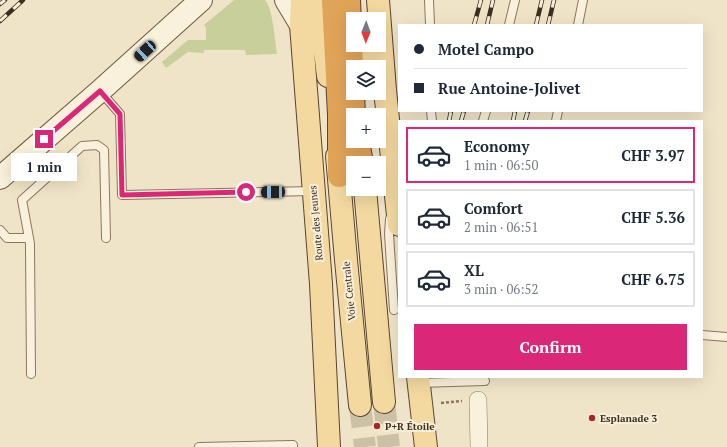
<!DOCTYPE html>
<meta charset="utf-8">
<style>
body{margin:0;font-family:"PT Serif",serif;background:#f2f2f3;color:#1f2937;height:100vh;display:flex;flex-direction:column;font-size:15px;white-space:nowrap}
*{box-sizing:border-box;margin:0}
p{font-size:13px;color:#747a83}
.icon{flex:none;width:22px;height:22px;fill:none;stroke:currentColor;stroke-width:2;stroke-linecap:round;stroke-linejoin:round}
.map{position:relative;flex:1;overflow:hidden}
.sheet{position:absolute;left:398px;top:120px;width:305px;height:258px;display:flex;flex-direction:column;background:#fff;border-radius:0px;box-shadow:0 4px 16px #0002}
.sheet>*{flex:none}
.guide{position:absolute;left:398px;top:24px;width:305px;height:88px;border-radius:0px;box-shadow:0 4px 16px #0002;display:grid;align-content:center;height:88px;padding:0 16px;background:#fff}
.needle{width:26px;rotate:181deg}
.fabs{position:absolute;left:346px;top:12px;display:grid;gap:8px}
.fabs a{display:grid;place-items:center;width:40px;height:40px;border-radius:0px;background:#fff;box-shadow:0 4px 16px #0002;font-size:20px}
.end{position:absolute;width:18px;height:18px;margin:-9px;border:5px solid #db2777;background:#fff;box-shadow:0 0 0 2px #fff}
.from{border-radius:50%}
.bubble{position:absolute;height:28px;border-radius:0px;background:#fff;box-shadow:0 4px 16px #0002;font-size:13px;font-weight:700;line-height:28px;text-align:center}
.car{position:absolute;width:12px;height:24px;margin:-12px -6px;border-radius:5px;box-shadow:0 0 3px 1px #0007;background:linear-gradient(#222 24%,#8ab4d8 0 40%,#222 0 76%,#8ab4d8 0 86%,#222 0)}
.guide b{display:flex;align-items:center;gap:14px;height:38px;font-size:15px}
.guide b+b{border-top:1px solid #e0e1e3}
.guide i{width:10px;height:10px;background:#1f2937}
ul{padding:7px 0 0;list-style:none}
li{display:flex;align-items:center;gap:12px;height:56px;margin:0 8px 6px;padding:0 8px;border:2px solid #e0e1e3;border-radius:0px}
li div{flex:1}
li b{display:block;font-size:15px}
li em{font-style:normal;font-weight:700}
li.on{border-color:#db2777}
li>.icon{width:36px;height:36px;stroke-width:1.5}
.primary-button{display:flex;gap:8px;margin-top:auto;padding:8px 16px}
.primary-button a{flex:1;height:46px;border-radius:0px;background:#db2777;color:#fff;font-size:16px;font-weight:700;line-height:46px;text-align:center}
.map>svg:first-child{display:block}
.green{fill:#c9cf9b}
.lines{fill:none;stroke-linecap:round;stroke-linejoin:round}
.primary-tunnel{stroke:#ccc0a6;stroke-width:22;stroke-dasharray:22 11;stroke-linecap:butt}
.lane-casing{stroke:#8d765c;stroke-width:10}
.street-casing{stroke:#8d765c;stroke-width:18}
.secondary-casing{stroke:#6f573f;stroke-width:24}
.primary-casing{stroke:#5b4430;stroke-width:24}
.highway-casing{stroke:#5b4430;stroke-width:24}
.path{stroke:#8d765c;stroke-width:2.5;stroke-dasharray:3 2;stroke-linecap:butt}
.lane{stroke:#faf1dc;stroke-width:8}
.street{stroke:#faf1dc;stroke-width:17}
.secondary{stroke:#faf1dc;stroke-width:22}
.primary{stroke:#f3d9a0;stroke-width:22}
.highway{stroke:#e0a458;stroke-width:22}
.rail-casing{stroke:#3d2e20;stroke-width:4.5}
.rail{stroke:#f7eed8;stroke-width:3;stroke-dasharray:9;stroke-linecap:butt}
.route{stroke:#db2777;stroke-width:5}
.poi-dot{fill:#9e2a2b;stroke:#f7eed8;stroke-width:1.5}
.labels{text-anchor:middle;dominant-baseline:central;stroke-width:4;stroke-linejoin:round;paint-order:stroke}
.street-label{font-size:10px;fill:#3d2e20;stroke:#f7eed8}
.poi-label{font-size:10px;font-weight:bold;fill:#3d2e20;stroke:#f7eed8;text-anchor:start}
</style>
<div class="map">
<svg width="727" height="447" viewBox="0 0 727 447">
<rect width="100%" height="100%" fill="#f0e4c8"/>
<path class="green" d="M234,0H265C273,8 275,42 277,54L246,55L245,50H204V53L188,52L166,68L162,62L188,40H206V28L204,25Z"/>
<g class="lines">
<path class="primary-tunnel" d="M384,402L389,447
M360,405L365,447"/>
<defs>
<path id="lane" d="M429,0L430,25
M509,25L515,0
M578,25L583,0
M101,92L120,114L122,195L313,191
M431,111L432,121
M483,121L486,111
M556,121L558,111
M390,219L389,234L394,310
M0,230L7,238H29L22,200L82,146L97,145L104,150L106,238
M29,238L30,244L31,374
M702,335L727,337
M419,383L485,381
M199,447L293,445V447"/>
<path id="street" d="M478,400L479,447"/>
<path id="secondary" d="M286,0L301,25
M0,178L100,91L201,0"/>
<path id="primary" d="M302,0L301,25L321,284L329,447
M319,0L328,76
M378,0L385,90L399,225
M365,67L366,45
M337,156L346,260L360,405
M365,189L384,402
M418,377L426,447"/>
<path id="highway" d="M333,0L339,115V176
M349,0L353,87
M353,93L354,115
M358,141L362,163"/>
</defs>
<use href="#lane" class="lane-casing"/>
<use href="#street" class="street-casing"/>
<use href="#secondary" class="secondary-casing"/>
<use href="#primary" class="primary-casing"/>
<use href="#highway" class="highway-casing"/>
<path class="path" d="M441,403L462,401"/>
<use href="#lane" class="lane"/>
<use href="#street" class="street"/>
<use href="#secondary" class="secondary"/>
<use href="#primary" class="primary"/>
<use href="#highway" class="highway"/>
<defs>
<path id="rail" d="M0,4L5,0
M0,21L23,0
M474,25L481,0
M487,25L493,0
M536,25L542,0
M548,25L554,0
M449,121L451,111
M461,121L464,111
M513,121L515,111
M525,121L528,111"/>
</defs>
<use href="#rail" class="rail-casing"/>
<use href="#rail" class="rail"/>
</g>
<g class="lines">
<path class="route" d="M44,139L100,91L120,114L122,195L246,192"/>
</g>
<g class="poi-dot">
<circle cx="592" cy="418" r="4"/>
<circle cx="377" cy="426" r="4"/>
</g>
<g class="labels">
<g class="street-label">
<text transform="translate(316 223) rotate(-95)">Route des Jeunes</text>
<text transform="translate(349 291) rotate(-96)">Voie Centrale</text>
</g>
<g class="poi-label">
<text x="600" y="418">Esplanade 3</text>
<text x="385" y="426">P+R Étoile</text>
</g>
</g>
</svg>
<div class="fabs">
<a><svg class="needle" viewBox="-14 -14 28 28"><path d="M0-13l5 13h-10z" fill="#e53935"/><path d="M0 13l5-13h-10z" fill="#747a83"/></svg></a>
<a><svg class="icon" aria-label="layers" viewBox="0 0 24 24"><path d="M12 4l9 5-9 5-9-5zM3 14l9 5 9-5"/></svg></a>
<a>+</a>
<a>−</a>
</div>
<i class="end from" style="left:246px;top:192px"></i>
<i class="end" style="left:44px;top:139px"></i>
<div class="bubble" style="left:11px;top:153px;width:66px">1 min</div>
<i class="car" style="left:145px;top:51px;rotate:228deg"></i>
<i class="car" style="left:273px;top:192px;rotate:269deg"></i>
<div class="guide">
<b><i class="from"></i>Motel Campo</b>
<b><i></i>Rue Antoine-Jolivet</b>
</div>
<section class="sheet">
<ul>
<li class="on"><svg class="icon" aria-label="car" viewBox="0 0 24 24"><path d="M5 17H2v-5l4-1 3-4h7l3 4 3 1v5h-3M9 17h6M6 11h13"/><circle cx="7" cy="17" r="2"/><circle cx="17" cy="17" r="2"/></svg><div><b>Economy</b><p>1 min · 06:50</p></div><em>CHF 3.97</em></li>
<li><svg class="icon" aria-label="car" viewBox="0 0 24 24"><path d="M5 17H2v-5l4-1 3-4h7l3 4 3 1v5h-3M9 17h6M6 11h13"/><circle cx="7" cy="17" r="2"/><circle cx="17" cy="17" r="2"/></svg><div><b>Comfort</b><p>2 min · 06:51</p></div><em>CHF 5.36</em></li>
<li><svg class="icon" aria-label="car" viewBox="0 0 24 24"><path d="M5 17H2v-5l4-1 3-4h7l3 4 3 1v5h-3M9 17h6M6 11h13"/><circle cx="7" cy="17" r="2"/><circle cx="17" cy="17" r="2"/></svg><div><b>XL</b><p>3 min · 06:52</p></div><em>CHF 6.75</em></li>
</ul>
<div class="primary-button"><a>Confirm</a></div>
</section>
</div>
